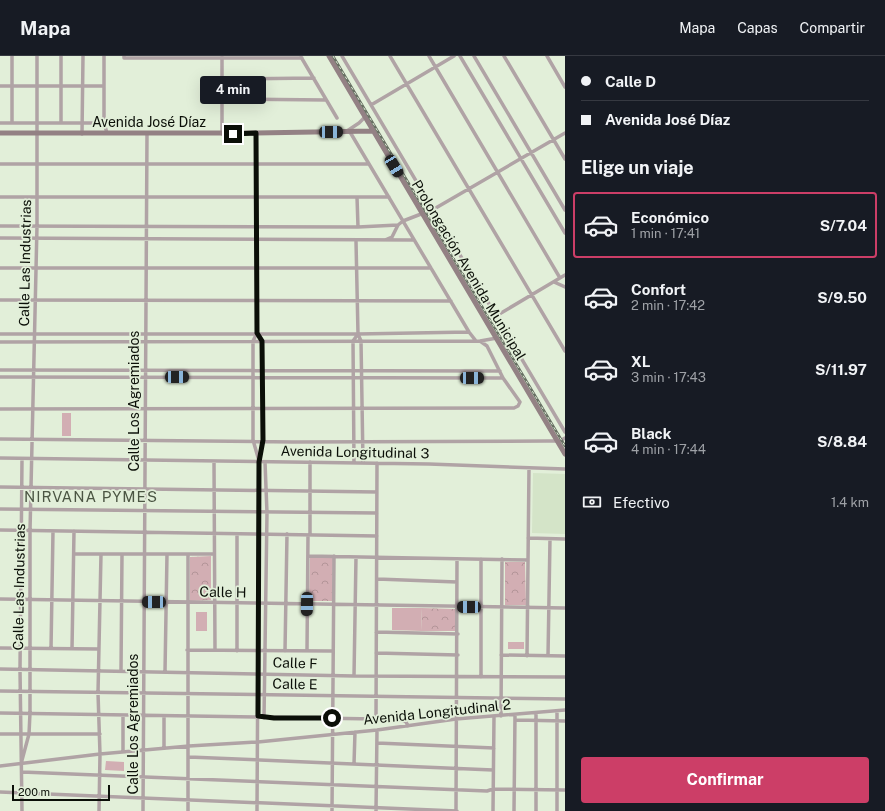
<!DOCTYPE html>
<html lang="es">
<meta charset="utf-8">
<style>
body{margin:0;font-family:"Public Sans",sans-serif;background:#242831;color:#f1f3f6;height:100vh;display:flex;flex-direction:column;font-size:15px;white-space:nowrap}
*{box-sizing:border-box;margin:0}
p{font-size:13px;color:#9ea1a6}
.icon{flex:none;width:22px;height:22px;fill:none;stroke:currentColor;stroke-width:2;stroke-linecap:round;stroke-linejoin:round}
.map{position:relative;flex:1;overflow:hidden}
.side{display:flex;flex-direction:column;background:#171b24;width:320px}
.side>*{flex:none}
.hud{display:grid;align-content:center;height:88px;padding:0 16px;background:#171b24}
.scale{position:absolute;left:12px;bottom:10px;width:98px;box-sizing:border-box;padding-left:4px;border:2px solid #0b0f08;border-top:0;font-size:11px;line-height:14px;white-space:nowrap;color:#0b0f08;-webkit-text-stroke:3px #e2efd9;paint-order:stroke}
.end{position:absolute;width:18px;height:18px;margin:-9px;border:5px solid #0b0f08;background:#fff;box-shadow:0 0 0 2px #fff}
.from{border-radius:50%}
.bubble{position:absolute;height:28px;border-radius:4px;background:#171b24;box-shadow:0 4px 16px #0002;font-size:13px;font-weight:700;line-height:28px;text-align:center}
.car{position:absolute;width:12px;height:24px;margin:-12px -6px;border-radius:5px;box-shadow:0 0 3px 1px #0007;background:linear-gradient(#222 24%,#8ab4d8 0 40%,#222 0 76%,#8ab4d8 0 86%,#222 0)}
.hud b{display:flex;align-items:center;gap:14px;height:38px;font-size:15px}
.hud b+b{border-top:1px solid #363941}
.hud i{width:10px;height:10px;background:#f1f3f6}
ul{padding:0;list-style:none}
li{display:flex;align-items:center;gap:12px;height:66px;margin:0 8px 6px;padding:0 8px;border:2px solid transparent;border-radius:4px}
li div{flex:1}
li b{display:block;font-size:15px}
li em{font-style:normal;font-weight:700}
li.selected{border-color:#cc3e67}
li>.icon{width:36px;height:36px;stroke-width:1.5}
h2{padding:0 16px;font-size:18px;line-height:48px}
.pay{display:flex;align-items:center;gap:10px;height:44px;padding:0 16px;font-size:15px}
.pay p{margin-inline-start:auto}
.cta{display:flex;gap:8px;margin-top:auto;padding:8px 16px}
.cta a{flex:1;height:46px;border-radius:4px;background:#cc3e67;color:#fff;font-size:16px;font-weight:700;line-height:46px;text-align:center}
header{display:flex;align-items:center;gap:24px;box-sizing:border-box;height:56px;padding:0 20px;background:#171b24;border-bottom:1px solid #363941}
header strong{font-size:19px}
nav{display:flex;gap:22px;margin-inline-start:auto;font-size:14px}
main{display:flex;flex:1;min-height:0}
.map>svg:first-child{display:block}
.built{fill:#d4e4c8}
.park{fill:url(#park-crowns)}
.garden{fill:#d2aeb3}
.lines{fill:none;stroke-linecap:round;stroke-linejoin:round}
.street{stroke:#b0a3a5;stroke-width:3.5}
.secondary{stroke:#938184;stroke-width:5}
.rail-casing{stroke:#676f62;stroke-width:2.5}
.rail{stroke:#e2efd9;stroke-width:1;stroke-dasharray:3;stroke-linecap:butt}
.route{stroke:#0b0f08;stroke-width:5}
.labels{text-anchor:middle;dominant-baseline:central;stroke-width:3.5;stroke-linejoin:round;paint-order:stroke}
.street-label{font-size:14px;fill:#0b0f08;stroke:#e2efd9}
.neighbourhood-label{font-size:15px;letter-spacing:1px;fill:#4b5543;stroke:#e2efd9}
</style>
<header>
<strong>Mapa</strong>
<nav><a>Mapa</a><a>Capas</a><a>Compartir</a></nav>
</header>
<main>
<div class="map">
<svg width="565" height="755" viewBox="0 0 565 755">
<defs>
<pattern id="park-crowns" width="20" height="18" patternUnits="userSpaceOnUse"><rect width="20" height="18" fill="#d2aeb3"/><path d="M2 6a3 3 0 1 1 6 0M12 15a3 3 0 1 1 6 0" fill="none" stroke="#b39498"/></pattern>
</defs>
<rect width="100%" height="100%" fill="#e2efd9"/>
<path class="built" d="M533,417L565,418V478L532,477Z"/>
<path class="park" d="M211,500V544L190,545V501Z
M310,502H333L332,545H309Z
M505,506H525L526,549H505Z
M422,552L455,553L456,575H421Z"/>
<path class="garden" d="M62,357H71V380H62Z
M392,552H422L421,575L392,574Z
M196,556H207V575H196Z
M508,586H524V593H508Z
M106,705L124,706V715L105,714Z"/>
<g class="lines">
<path class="street" d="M61,0V66
M104,0V67
M124,0V2H302
M342,0L565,376
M390,0L565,295
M429,0L560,222
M460,0L565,177
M474,0L565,154
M504,0L565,103
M547,0L565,31
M301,1L337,62
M222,23L314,22
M0,30H104
M222,43L326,44
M371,49L454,0
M0,67H104L107,77
M12,67V0
M347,75L359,67L365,61
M350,76L469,276L476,285
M256,77L257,277L253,285V384L259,405
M82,78L83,0
M222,78V1
M0,108H369
M0,141H389
M357,141L358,171
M0,170L358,171L398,169L403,165L434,153L565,77
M0,182L414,184
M385,184L392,181L398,169
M356,185L358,278L361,285L363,407
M0,212H431
M554,226L565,231
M0,244L451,245
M496,260L565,219
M257,277L262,285L263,384L259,406L257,755
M0,278H358L469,276
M0,286L480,285L497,282
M0,314L500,315
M0,321L503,322
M0,353L514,352L518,350L520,346L503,322L487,290L480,285
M0,383L293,386L547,385H560L565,382
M0,402L429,408L565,413
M22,403L20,614L22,755
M214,405L215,594
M354,407L353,285L358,278
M0,431L377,436
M0,453L377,457
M0,474L377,480
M310,479V406
M528,482L565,483
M74,498H214
M308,500L528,504
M377,523L457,526
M0,543L565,552
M376,576L458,578
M0,592L99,593
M51,593L53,475
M72,593L74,475
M187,594L332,595
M237,595V478
M285,595L287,478
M307,595L308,479
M376,597L458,599
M501,599L565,600
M527,600L529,412
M548,600L550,483
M0,613L354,620L565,621
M121,615L122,498
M165,616L167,498
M354,620L356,501
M481,621V503
M0,635L565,643
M0,657L376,663L402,664L406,666L408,670
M501,660L502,503
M264,662L267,457L265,406
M376,663L377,407
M516,664L565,665
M0,678H100
M377,687L494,692
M164,692V660
M123,696V659
M189,701L493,714
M21,708L29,678L30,657V475L37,170V0
M354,708L355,676
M0,710L100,698L189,690L258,686L377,674L456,663L565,654
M22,716L487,735L493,733L565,734
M0,736L457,755
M99,755L100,698L98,637L101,498
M143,755L147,78
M188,755V498
M332,755L334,500
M376,755L377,674
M456,755L457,503
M493,755L494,661
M514,755L515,659
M536,755V658
M557,755V655"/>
<path class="secondary" d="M329,0L565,398
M0,77H256L373,75"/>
<defs>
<path id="rail" d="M333,0L565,390"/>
</defs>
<use href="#rail" class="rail-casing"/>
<use href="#rail" class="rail"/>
</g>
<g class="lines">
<path class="route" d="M233,78L256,77L257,277L262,285L263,384L259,406L258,660L274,662H332"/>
</g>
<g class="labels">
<g class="street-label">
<text x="149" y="66">Avenida José Díaz</text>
<text transform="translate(25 207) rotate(-89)">Calle Las Industrias</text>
<text transform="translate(469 214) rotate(59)">Prolongación Avenida Municipal</text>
<text transform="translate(134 345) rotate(-90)">Calle Los Agremiados</text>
<text transform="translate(355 396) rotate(1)">Avenida Longitudinal 3</text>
<text transform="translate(19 531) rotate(-89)">Calle Las Industrias</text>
<text transform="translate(223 536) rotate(1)">Calle H</text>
<text transform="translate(295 607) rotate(2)">Calle F</text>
<text transform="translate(295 628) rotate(1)">Calle E</text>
<text transform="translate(437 656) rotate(-6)">Avenida Longitudinal 2</text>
<text transform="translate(133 668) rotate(-90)">Calle Los Agremiados</text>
</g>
<g class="neighbourhood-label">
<text x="91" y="440">NIRVANA PYMES</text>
</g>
</g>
</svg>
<div class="scale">200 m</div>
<i class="end from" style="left:332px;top:662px"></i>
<i class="end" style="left:233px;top:78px"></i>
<div class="bubble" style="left:200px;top:20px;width:66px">4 min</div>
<i class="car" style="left:331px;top:76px;rotate:89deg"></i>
<i class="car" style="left:394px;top:110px;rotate:149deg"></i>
<i class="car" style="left:177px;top:321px;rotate:90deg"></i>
<i class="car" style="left:472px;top:322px;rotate:90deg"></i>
<i class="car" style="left:154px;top:546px;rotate:271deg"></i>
<i class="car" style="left:307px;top:548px;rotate:181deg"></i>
<i class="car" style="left:469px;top:551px;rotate:271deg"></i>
</div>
<section class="side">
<div class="hud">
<b><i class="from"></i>Calle D</b>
<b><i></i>Avenida José Díaz</b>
</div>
<h2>Elige un viaje</h2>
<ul>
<li class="selected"><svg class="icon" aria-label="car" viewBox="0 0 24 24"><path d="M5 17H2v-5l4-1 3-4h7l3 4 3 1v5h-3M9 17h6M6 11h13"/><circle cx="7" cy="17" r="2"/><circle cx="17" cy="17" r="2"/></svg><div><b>Económico</b><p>1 min · 17:41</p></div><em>S/7.04</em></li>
<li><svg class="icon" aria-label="car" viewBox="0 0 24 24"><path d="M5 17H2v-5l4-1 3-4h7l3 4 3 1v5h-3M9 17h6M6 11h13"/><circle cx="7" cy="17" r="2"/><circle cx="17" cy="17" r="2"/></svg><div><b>Confort</b><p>2 min · 17:42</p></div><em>S/9.50</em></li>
<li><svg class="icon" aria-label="car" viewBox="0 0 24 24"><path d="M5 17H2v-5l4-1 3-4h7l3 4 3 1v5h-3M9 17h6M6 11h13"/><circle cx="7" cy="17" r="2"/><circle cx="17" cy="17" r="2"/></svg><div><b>XL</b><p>3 min · 17:43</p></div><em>S/11.97</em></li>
<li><svg class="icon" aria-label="car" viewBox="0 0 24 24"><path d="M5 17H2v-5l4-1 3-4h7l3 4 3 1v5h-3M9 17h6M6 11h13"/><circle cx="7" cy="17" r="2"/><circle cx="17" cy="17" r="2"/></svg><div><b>Black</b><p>4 min · 17:44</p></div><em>S/8.84</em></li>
</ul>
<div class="pay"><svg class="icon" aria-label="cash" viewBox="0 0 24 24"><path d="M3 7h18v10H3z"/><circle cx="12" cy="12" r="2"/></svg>Efectivo<p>1.4 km</p></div>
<div class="cta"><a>Confirmar</a></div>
</section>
</main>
